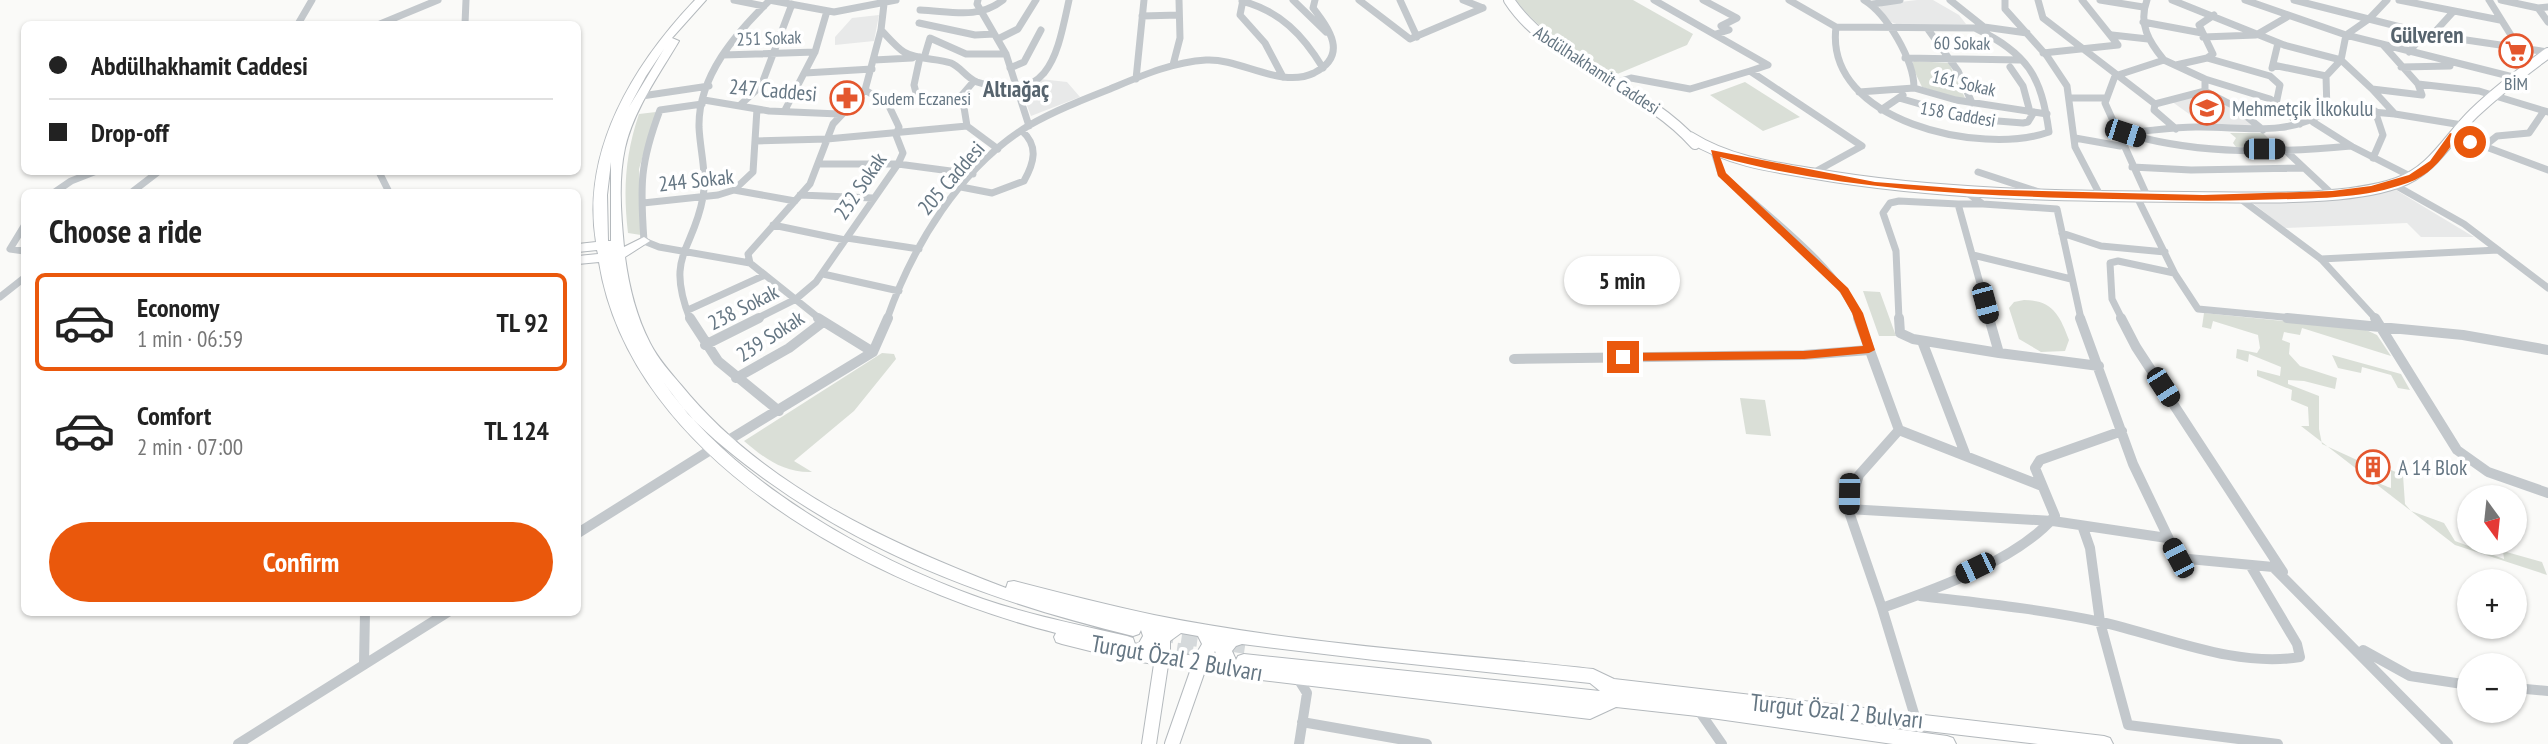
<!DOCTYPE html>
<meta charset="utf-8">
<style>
body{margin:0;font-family:"PT Sans Narrow",sans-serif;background:#f6f6f6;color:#222;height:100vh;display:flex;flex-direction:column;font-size:26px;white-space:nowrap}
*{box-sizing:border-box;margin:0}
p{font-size:23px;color:#767676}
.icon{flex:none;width:38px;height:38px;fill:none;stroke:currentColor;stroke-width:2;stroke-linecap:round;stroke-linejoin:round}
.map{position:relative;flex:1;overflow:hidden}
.sheet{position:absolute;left:21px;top:189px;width:560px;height:427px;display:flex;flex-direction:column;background:#fff;border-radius:10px;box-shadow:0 2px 5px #0004}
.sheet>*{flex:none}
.top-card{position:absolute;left:21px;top:21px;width:560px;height:154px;border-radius:10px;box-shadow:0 2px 5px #0004;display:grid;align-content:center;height:154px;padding:0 28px;background:#fff}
.needle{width:46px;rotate:165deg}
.buttons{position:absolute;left:2457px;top:485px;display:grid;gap:14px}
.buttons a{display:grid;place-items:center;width:70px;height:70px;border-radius:50%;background:#fff;box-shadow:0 2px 5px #0004;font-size:35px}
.end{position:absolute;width:32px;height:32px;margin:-16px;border:9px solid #ea580c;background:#fff;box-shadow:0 0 0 4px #fff}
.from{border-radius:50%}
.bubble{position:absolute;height:49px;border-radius:24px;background:#fff;box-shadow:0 2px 5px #0004;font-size:23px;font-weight:600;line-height:49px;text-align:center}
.car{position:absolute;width:21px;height:42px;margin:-21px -10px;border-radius:9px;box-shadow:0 0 5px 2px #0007;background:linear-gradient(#222 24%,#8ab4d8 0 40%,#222 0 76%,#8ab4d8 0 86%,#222 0)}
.top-card b{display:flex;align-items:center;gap:24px;height:66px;font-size:26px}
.top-card b+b{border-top:2px solid #e0e0e0}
.top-card i{width:18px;height:18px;background:#222}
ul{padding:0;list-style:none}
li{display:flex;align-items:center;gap:21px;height:98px;margin:0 14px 10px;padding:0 14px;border:4px solid transparent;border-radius:10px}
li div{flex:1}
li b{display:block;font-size:26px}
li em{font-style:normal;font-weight:600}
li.current{border-color:#ea580c}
li>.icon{width:63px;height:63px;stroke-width:1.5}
h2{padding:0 28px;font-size:32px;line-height:84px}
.primary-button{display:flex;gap:14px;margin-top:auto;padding:14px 28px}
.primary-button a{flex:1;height:80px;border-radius:42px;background:#ea580c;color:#fff;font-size:28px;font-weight:600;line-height:80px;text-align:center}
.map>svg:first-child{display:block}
.built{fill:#e8e9e9}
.green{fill:#dadfd7}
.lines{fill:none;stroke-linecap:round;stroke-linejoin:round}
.highway-tunnel{stroke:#d5d9db;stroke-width:16;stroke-dasharray:16 8;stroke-linecap:butt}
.major-far1-casing{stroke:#b5babe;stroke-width:12}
.major-casing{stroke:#b5babe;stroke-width:16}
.highway-casing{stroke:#b4b9bd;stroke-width:2}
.minor-far1{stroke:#c3c8cc;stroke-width:7}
.minor{stroke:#c3c8cc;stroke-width:10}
.major-far1{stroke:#fff;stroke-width:10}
.major{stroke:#fff;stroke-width:14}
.highway{fill:#fff;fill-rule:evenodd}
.route{fill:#ea580c}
.labels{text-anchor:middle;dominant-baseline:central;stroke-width:7;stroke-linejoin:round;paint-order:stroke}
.far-street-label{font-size:18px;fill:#657683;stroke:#fff}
.far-poi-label{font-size:18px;fill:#657683;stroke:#fff}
.street-label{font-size:21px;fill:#657683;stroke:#fff}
.poi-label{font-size:21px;fill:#657683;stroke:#fff;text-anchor:start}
.far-district-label{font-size:23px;font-weight:bold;fill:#57646e;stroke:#fff}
.near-street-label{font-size:24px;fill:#657683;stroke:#fff}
</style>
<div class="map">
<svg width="2548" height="744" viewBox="0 0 2548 744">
<rect width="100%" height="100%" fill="#fafaf8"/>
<path class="built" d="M1917,0H1933L1959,15L1966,24L1899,25L1891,22L1879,8L1883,4Z
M879,15L874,41L835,45V37L852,18Z
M1040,79L1067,82L1080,97L1031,116L1021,90Z
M2207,95L2220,100L2257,127L2203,124L2171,101Z
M2396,190L2474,237H2421L2407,223L2284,228L2253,203Z"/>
<path class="green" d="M1516,0H1633L1693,34L1687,45L1615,75C1581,54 1539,33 1516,0Z
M1914,61L1949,63L1965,98H1956L1922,87L1911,64Z
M1745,82L1800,117L1763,131L1710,95Z
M656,112L639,169L641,235L628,233C623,191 625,155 639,114Z
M2230,133H2263L2276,146L2236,147L2233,143L2236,138Z
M1863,291L1880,292L1896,336H1879Z
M2024,300C2053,300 2060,316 2069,340L2065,351L2041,352L2019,339L2009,308L2014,302Z
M2204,313L2364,329L2377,335L2391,356L2302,328L2300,335L2284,332L2282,340L2290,343L2289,354L2300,366L2337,378L2335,389L2304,381L2288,380V384L2319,396V429L2322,444L2357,460C2363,477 2375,482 2391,488V470L2403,475L2405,504L2411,511L2444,523L2455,541L2504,559L2503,551L2542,562L2547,575L2455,545L2301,426H2309L2308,407L2291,400L2292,390L2257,376V370L2280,376L2281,367L2249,354L2248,362L2236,358L2237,349L2257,353L2260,348L2258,335L2213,321L2211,329L2202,327Z
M882,353L894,354L896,359L854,411L794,461L812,472C784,473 765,459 744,441Z
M2332,355L2401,374L2410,390L2398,388L2391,375L2362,367L2361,373L2338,368Z
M1740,398L1765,400L1771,436L1746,434Z"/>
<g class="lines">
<path class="highway-tunnel" d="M1158,633L1247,646
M1153,647L1233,659"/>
<defs>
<path id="major-far1" d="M1509,0C1549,62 1643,85 1695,144
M1690,137C1728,161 1772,167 1816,174C1937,195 2063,196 2186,197C2245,197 2343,202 2397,183C2433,171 2448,138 2474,113C2497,91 2522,72 2548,53"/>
<path id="major" d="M1149,744L1162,658
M1172,744L1200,664"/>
<path id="highway" d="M695,0H706L672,38L679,41C659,75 634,109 625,148C618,180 621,215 624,247L644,237L650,241L625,257C629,287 636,316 650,343C658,359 670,372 681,385C763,486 888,543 1006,588L1008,582L1014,581C1060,593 1107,605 1154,615C1298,644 1447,653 1593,669L1614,679L2104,736L2110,738L2113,744H2038L1816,718L1947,736L1953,738L1956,744H1893L1697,716L1616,707L1590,719L1244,678L1122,659L1062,644L1056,642L1054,637L1056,633C878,588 631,462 599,262L578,264V256L598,254L597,250L578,252V244L596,242C581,150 634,64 695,0ZM664,49L629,107L646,76ZM611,162V241H608L607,195ZM662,380C670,391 679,403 688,414C712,439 741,462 769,482C878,560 1004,605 1133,636L1139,634L1141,630L1143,636L1139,643L1135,644L1133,638L1127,636C1079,625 1030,615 983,599C870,559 730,480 662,380ZM1181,633L1198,636L1202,644L1195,656L1170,652V641ZM1242,644L1374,660L1590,683L1600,691L1244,654L1238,656L1236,660L1232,651L1236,646ZM1215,651L1218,660L1211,659Z"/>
</defs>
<use href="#major-far1" class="major-far1-casing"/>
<use href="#major" class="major-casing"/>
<use href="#highway" class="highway-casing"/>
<path class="minor-far1" d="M734,0L764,6
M769,0L834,12L896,0
M978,0L977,4L1006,54L1029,126
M1243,0L1240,15L1265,43L1283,77
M1293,0L1326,32
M1359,0L1410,39L1483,8
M1400,0L1417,37
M1463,0L1483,8
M1654,0L1768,65L1750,71
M1703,0L1737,18L1721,26L1729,30L1716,34
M1789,0L1836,27
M1864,0C1887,14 1914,60 1914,88
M1950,0L1984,27L2027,33
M2005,0V9L2047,56L2067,86L2075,147L2100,195
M2038,0L2043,18L2155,104
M2100,0L2143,7
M2172,0L2284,45L2341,60L2372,89L2422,95L2418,84
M2245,0L2346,35L2513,77
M2294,0L2432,35L2548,52
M2399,0L2500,20
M2489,0L2519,48
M2501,0L2538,8
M1242,1C1280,11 1303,35 1323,68
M1873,4L1900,0
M2548,7L2538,8L2548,22
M920,10C950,11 978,20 1003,0
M1142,16L1179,15
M2143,22L2202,33
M919,23L975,35L994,34
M298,24L312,0
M380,24L438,0
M465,24L466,0
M1836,27L1975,28C2028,54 2041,75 2049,132C1982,156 1824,122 1836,27Z
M1927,28L1958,71L1972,103
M881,30C888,37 896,47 904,52C917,60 937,58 951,63C961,67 966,78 977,82C1050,106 1057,55 1069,0
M2112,35L2148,39
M2432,35L2453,12
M2203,37L2256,35L2287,17
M998,39L1018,29L1036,0
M2384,46L2418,84L2479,91L2548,112
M2409,52L2424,34
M2043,53L2118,45L2082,0
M723,55L815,52
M920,57L914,85L918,100L955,99L962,95
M924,58L930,38L966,54H1006
M1905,58L2020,60
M2207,58L2213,54L2199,25L2214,15
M874,60L912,58
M2164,60L2205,79V91L2234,106L2263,130
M1173,65L1180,38L1179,0
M2176,65L2207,58L2270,76L2280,85L2276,104
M2273,65L2326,76
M2010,67L2023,86L2030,112
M2401,67L2450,66
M1010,68L1024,62L1041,30
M2272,68L2278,43
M805,73L872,69
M2115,76L2105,103L2148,198
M2115,76L2164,60C2149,42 2138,24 2147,0
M1136,79L1144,0
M2205,79L2270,99L2300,124
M974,81L962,95L967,126L998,149
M1618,82L1631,78L1690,89L1750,71L1862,146L1811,174
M2372,89L2395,114
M1859,92L1914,88L1956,100L2047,114
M642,96L709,86
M1899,98L1972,119L2023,123L2028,122L2034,112
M2069,98H2105
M704,100L769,111L839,114
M702,104L660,110C640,163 640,185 644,241L659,247L750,263
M739,106L761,86L792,4
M2327,108L2395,114L2462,125
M785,110L815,52L827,11
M1881,110L1903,95
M2313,122L2351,146L2412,177
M2176,129L2154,110L2155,104L2205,91
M2120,133C2145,132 2170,127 2196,127C2242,126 2285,138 2327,111L2326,76L2341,60L2346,35L2369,19L2387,0
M2131,135C2204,155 2276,153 2351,146
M2454,135L2548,170
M2075,138L2120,146L2124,144
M756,141L827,139L967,126
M2483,147L2497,136L2529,133L2544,111
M2284,149L2332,194
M1714,152L1721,174C1762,212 1840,268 1858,319
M2373,158L2383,135L2375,111
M818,164H898L973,174
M2132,167L2191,170L2303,168
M379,172L389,192
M1978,172L2045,194
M2393,184L2464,224L2548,288
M961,187L992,193L1024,181C1034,163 1039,146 1022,131
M734,190L753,172L757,109
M55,192L71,181L94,172
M132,192L158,172
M1966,192L1983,204L2057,209L2081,319
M800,195L873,198
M2137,197L2175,274L2198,309L2305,319
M2238,197L2321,259L2376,319
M643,203L718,195L734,190L795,201
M1982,204H1958L1990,319
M773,225L845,240
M24,226L10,249L24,251
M2062,233L2101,246L2165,252
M847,238L919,249
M1973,255L2071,279
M2321,259L2498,250
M823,274L899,291
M0,297L24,278
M688,310L765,275
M690,319C665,255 693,252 703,197C707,174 700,150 699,127C698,76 736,33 770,0
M756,319L796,299L816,282L898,164L903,153L896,135L899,127L888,104L865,90
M820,319L750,263L748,254L810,184L833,124L865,90L881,30L884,4
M887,319C913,245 960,168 1028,126C1054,111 1082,100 1110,89C1141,76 1172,62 1206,60C1240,58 1281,89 1314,73C1349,55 1329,29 1313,8L1315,0
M1899,319L1896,251L1883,213L1890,203L1899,201L1958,204
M2122,319L2112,299L2110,263L2118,261L2174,273"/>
<path class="minor" d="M690,318L718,361L779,411
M818,318L873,352
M1858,318L1899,430
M1899,318L1900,333L1913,339L1999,353
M1989,318L1999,353L2099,366
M2080,318L2133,464L2178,558L2273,567L2448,744
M2121,318L2136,347L2283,572
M2287,318L2463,335L2548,350
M2375,318L2457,450L2488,472L2548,493
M1922,341L1966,456
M705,345L759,318
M1514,359L1804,355L1869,350
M736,378L789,348L823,322
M727,441L873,352L888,318
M2042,486L1899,430L1859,475L1848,509L1882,608C1936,589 2018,560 2055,516L2035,468L2040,460L2122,431
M1848,509L2053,521L2167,538
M2083,528L2090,548L2100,622L2128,725L2278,744
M578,533L712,449
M1920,596C1980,603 2041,609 2101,622C2164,636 2235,668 2300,657L2297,644L2250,565
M1882,608L1916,720
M2363,650L2410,676L2469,685
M364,664L365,612
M1297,677L1307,693L1299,744
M2515,688L2548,691
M1697,708L1722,744
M1302,722L1427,744
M238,744L448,612"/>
<use href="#major-far1" class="major-far1"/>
<use href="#major" class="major"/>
<use href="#highway" class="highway"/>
</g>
<path class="route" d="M2450,133L2475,142L2470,145L2456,139C2444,156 2434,171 2415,180C2364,201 2306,198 2252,200C2190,202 2129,199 2067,198C1950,194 1833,188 1720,157L1726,173L1848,288L1863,313L1875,350L1869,353L1804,359L1623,361L1618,357L1623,353L1804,351L1863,346L1852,313L1840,292L1718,176L1711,150L1875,182L1966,189L2203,195L2332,191L2371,186L2409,175L2430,161Z"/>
<defs>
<symbol id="supermarket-ring" viewBox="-11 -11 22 22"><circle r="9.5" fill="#fff" stroke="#e4572e" stroke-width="1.5"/><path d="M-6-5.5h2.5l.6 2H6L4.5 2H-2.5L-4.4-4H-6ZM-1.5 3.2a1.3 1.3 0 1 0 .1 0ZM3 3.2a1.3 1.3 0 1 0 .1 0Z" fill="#e4572e"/></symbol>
<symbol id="pharmacy-ring" viewBox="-11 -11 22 22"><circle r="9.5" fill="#fff" stroke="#e4572e" stroke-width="1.5"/><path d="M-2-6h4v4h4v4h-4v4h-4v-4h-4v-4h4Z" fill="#e4572e"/></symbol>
<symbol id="school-ring" viewBox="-11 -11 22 22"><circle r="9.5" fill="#fff" stroke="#e4572e" stroke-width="1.5"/><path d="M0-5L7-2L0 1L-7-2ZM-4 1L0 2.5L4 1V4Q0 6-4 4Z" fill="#e4572e"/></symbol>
<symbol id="building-ring" viewBox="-11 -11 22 22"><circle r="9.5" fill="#fff" stroke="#e4572e" stroke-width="1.5"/><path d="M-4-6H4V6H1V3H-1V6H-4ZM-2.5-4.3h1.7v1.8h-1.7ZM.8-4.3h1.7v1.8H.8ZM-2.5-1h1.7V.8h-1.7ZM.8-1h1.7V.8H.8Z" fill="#e4572e"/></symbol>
</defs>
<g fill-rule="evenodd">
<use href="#supermarket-ring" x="2497" y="32" width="38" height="38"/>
<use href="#pharmacy-ring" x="828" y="79" width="38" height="38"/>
<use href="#school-ring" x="2188" y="89" width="38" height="38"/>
<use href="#building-ring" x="2354" y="448" width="38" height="38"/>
</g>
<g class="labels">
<g class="far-street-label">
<text transform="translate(769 38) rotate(-2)">251 Sokak</text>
<text transform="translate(1962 43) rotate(1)">60 Sokak</text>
<text transform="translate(1597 70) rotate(33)">Abdülhakhamit Caddesi</text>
<text transform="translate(1964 83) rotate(13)">161 Sokak</text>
<text transform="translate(1958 114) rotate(10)">158 Caddesi</text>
</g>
<g class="far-poi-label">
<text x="2516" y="83">BİM</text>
<text x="872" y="98" text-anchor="start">Sudem Eczanesi</text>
</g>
<g class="street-label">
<text transform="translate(773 90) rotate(5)">247 Caddesi</text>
<text transform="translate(951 178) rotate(-49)">205 Caddesi</text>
<text transform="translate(696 180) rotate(-6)">244 Sokak</text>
<text transform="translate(860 186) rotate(-56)">232 Sokak</text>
<text transform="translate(743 307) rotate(-27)">238 Sokak</text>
<text transform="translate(770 336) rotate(-33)">239 Sokak</text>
</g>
<g class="poi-label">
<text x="2232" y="108">Mehmetçik İlkokulu</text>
<text x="2398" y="467">A 14 Blok</text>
</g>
<g class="far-district-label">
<text x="2427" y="34">Gülveren</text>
<text x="1016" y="88">Altıağaç</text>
</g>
<g class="near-street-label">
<text transform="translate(1177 658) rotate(10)">Turgut Özal 2 Bulvarı</text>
<text transform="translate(1837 711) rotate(6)">Turgut Özal 2 Bulvarı</text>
</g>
</g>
</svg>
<div class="buttons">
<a><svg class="needle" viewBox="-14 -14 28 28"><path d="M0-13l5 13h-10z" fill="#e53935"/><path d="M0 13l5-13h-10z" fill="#767676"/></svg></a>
<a>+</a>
<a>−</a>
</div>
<i class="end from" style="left:2470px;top:142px"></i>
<i class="end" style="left:1623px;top:357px"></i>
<div class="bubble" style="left:1564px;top:256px;width:116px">5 min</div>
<i class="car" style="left:2125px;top:133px;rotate:108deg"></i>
<i class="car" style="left:2264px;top:149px;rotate:90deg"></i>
<i class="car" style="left:1985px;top:303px;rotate:165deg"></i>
<i class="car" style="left:2163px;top:387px;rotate:147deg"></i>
<i class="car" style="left:1849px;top:494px;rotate:181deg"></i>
<i class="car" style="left:2178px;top:558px;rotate:332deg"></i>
<i class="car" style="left:1975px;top:568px;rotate:244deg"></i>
<div class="top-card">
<b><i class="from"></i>Abdülhakhamit Caddesi</b>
<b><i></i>Drop-off</b>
</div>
<section class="sheet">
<h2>Choose a ride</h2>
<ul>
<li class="current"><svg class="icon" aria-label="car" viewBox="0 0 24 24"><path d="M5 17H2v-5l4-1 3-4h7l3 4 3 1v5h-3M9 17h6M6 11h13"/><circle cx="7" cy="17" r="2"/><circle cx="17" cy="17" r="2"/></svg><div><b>Economy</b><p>1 min · 06:59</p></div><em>TL 92</em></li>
<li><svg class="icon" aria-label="car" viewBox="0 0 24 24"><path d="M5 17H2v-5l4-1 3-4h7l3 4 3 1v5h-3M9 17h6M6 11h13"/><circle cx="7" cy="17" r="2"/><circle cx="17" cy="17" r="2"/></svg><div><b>Comfort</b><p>2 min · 07:00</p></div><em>TL 124</em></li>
</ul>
<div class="primary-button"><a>Confirm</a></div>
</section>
</div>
